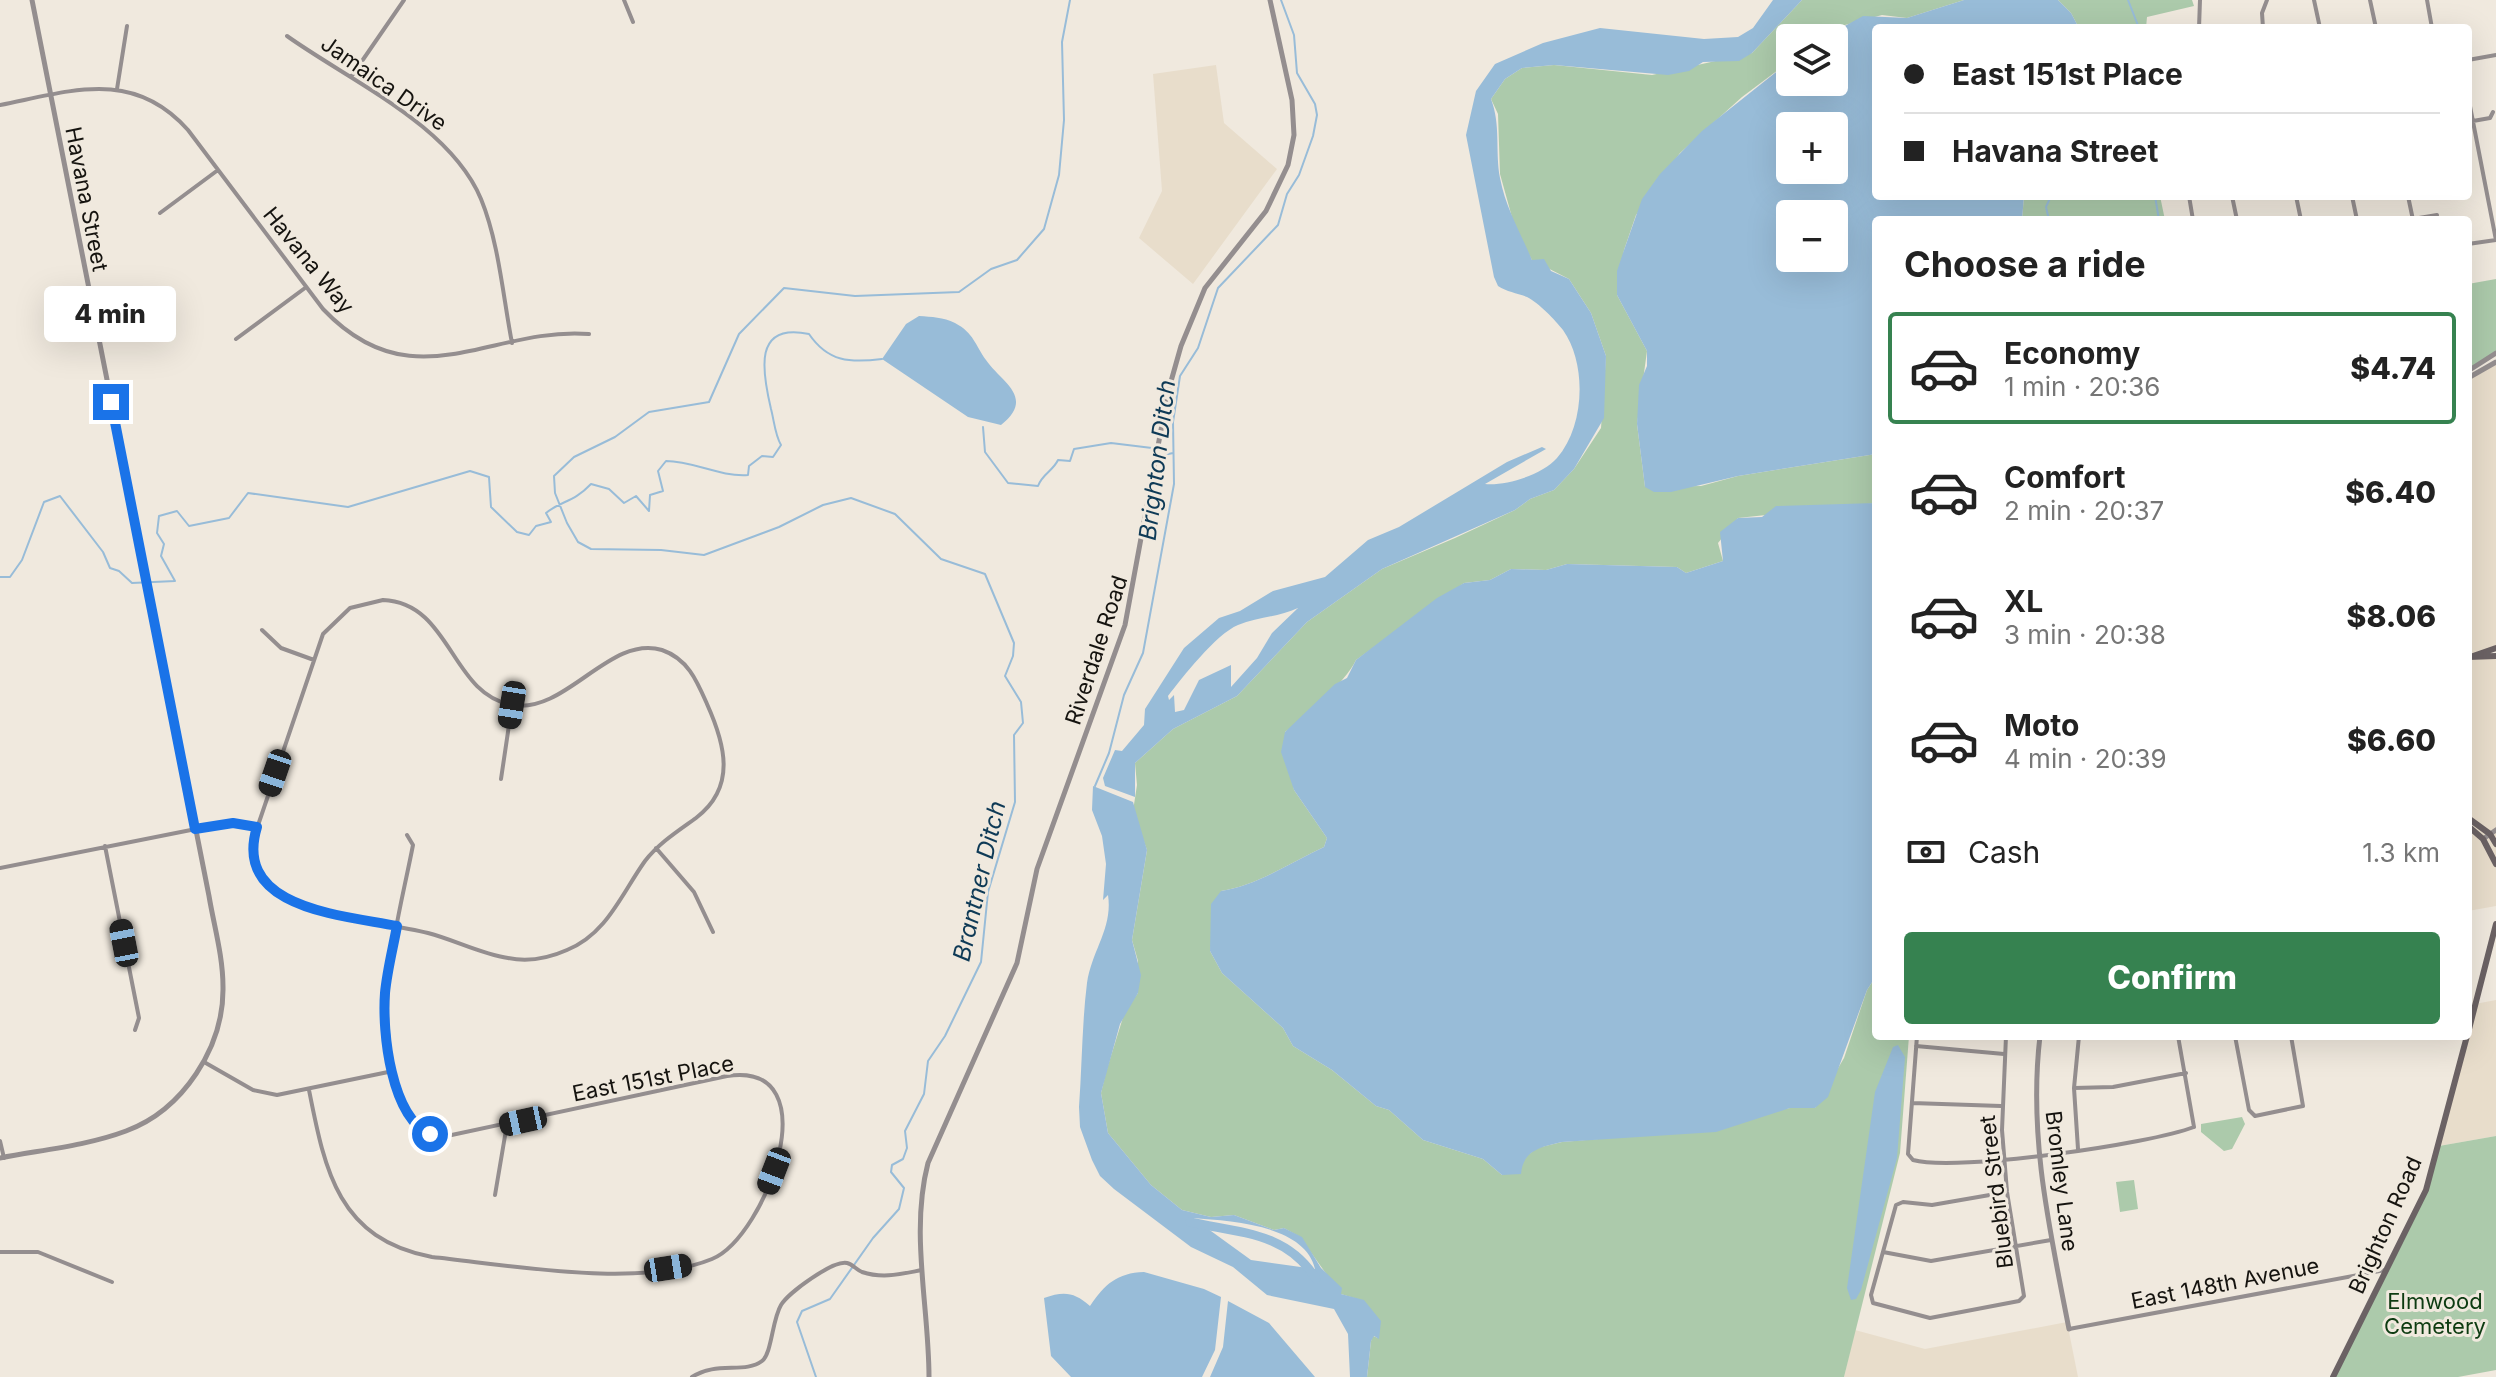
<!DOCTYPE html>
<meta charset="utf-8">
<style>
body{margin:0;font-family:Inter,sans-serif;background:#f6f6f6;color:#222;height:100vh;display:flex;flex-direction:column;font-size:30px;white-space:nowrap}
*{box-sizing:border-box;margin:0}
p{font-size:26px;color:#767676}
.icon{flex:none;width:44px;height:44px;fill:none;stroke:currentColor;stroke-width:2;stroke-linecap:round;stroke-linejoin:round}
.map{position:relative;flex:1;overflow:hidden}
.sheet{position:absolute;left:1872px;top:216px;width:600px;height:824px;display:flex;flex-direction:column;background:#fff;border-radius:8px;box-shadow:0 8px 32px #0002}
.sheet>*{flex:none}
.top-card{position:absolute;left:1872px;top:24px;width:600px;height:176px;border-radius:8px;box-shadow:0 8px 32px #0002;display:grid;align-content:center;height:176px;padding:0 32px;background:#fff}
.buttons{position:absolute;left:1776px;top:24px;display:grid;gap:16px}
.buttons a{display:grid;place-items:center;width:72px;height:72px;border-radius:8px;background:#fff;box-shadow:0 8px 32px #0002;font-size:40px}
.end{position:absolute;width:36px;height:36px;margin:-18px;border:10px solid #1a73e8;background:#fff;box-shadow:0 0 0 4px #fff}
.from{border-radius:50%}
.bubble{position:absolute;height:56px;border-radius:8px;background:#fff;box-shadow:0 8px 32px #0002;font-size:26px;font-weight:800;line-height:56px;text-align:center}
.car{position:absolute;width:24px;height:48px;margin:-24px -12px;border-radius:10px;box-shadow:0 0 6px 2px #0007;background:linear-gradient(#222 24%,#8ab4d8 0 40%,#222 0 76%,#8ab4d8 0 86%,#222 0)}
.top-card b{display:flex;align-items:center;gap:28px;height:76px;font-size:30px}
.top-card b+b{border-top:2px solid #e0e0e0}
.top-card i{width:20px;height:20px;background:#222}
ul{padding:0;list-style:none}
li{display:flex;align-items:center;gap:24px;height:112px;margin:0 16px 12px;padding:0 16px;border:4px solid transparent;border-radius:8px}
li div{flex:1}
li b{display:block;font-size:30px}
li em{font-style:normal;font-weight:800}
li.on{border-color:#368250}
li>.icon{width:72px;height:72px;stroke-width:1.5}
h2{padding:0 32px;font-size:36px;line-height:96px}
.pay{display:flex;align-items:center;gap:20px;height:88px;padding:0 32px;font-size:30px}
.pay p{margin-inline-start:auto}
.primary-button{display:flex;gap:16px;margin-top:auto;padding:16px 32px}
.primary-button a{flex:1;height:92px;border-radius:8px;background:#368250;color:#fff;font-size:32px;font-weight:800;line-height:92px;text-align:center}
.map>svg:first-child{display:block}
.built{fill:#e8ddcb}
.green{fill:#accaab}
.water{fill:#98bcd8;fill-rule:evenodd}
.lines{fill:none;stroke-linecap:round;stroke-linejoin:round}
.stream{stroke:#98bcd8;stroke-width:2}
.river{stroke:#98bcd8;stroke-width:9}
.minor{stroke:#948e8f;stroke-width:4}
.tertiary{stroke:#948e8f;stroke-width:5}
.secondary{stroke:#6b6264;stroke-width:6}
.route{stroke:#1a73e8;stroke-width:10}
.labels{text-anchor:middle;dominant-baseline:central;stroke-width:6;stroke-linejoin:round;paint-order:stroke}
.street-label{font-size:22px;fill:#15130f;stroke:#f0e9de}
.park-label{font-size:22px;fill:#0d3b11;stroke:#f0e9de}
.water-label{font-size:24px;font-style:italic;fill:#0e3a56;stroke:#f0e9de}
</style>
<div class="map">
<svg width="2496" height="1377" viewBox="0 0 2496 1377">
<rect width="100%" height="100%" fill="#f0e9de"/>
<path class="built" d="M1216,65L1224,123L1277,169L1193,284L1139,238L1162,191L1153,74Z
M2496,362V648L2483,651L2496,656V906L2468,911V378Z
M2496,1000V1136L2439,1146L2475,1004Z
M2067,1322L2078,1377H1844L1855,1330L1925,1349Z"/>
<path class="green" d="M1802,0H1964L1907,18L1882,15L1841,26L1823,38H1790V61L1742,97L1680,153L1636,215L1624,250L1617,295L1647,351L1637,424L1645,487L1701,486L1738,476L1876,454V503L1738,518L1718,543L1723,561L1686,573L1677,567L1567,564L1546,570L1511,569L1490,580L1464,583L1356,660C1345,683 1307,715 1285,732L1294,790L1327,838L1324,847C1291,862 1257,886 1221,891L1210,951L1222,973L1283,1028L1293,1046L1332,1070L1376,1106L1389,1110L1423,1140L1483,1159L1502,1175L1537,1148L1562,1142L1647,1135L1790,1108H1815L1844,1058L1867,990L1876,976V1036H1909L1900,1153L1844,1377H1367L1371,1341L1373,1336L1378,1338L1354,1298L1341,1294V1288L1332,1282L1300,1237L1284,1228L1274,1230L1234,1215L1211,1217L1182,1210L1151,1185L1108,1133L1101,1093L1106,1072L1125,1011L1138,993V961L1132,940L1147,850L1133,811L1137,785L1135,763L1173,729L1237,696L1307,622L1382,569L1455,538L1515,510L1530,499L1554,490L1574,469L1601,428L1606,356L1591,313L1569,279L1532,260L1515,228L1500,174L1498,114L1491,99L1505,79L1522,68L1554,65L1652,75L1752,53Z
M2058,0H2192L2194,6L2147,17L2146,28H2079L2071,13Z
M2024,196H2160L2165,220H2022Z
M2496,279V353L2468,371V284Z
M2242,1117L2245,1124L2232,1149L2224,1151L2201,1132V1124Z
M2496,1136V1370L2458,1377H2333L2420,1204L2439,1146Z
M2134,1180L2138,1209L2120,1212L2116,1182Z"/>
<path class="water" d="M1773,0H1802L1752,53L1739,61L1703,62L1689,71L1668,75L1554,65L1522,68L1505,79L1491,99C1501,125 1495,151 1500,178C1506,209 1520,231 1532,260L1544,259L1551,271L1569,279L1578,293L1591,313L1606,356L1604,418L1574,469L1554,490L1530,499L1515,510L1382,569L1307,622L1237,696L1173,729L1135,763V797L1105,786L1103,778L1115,750L1122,751L1144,725L1145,709L1184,648L1219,618L1240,611L1273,591L1325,577L1368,540L1399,527L1507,462L1542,447L1546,449L1485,484C1506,486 1542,475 1557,458C1585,426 1587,364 1563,330C1555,320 1539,303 1527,297C1517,293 1507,292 1498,286L1494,277L1466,135L1476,91L1495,64L1543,43L1600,28L1704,39L1738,37L1753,28ZM1298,608L1272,633L1257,658L1231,687V665L1199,680L1184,710L1175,712L1174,695L1169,700L1168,696C1182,678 1216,634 1238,625C1257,617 1279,617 1298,608Z
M1964,0H2058L2071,13L2079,28H1876V196H2024L2022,220H1876V454L1738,476L1671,492H1654L1645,487L1637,424L1639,385L1647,366V351L1617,295V271L1624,250L1642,199L1660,174L1702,131L1790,61V82H1834V38H1823L1863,16L1907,18ZM1790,126H1834V170H1790ZM1834,214V258H1790V214Z
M919,316C932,317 943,317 955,323C974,333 975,345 986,360C1001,382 1036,397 1001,425L968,417L882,359L906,324Z
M1876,503V976L1867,990L1828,1097L1815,1108H1790L1716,1132L1562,1142C1541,1147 1523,1150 1521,1174L1502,1175L1483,1159L1423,1140L1389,1110L1376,1106L1332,1070L1293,1046L1283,1028L1222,973L1210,951L1211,904L1221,891C1257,886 1291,862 1324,847L1327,838L1294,790L1281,752L1285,732L1335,684L1347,678L1356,660L1437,598L1464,583L1490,580L1511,569L1546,570L1567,564L1677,567L1686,573L1723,561L1720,532L1738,518L1762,517L1776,506Z
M1093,786L1133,802L1147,850L1132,940L1141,975L1138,993L1120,1024L1101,1093L1108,1133L1151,1185L1182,1210L1211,1217L1234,1215L1274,1230L1284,1228L1302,1237L1321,1268L1342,1288L1341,1294L1364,1300L1381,1321L1379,1339L1374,1336L1371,1341L1367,1377H1350L1348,1334L1334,1309L1267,1295L1233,1267L1191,1247L1114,1189L1100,1176L1092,1160L1080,1127L1079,1107C1082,1066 1082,1023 1087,983C1092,950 1113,928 1108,895L1103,900L1106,864L1102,836L1092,810ZM1193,1218C1232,1221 1305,1225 1315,1269L1251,1260Z
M1898,1045L1905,1057L1897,1158L1861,1290L1856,1299L1851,1300L1847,1288L1875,1092L1893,1047Z
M1144,1272L1204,1289L1221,1297L1215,1350L1202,1377H1071L1051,1356L1044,1298C1064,1291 1074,1292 1090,1306C1105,1284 1117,1273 1144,1272Z
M1228,1301L1269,1323L1315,1377H1210L1223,1347Z"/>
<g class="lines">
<path class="stream" d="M2128,0L2139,28
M2155,196L2159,220
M2049,220L2046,207L2051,196
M983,427L985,452L1008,483L1038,486C1042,474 1053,471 1058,460L1070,461L1074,449L1111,443L1152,448
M1164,455L1173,453
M0,577H10L22,560L44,502L60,496L103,552L110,568L119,571L132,583L175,581L161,556L164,544L157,533L159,516L177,511L189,526L229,518L248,493L348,507L470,471L489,477L491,507L517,532L529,535L536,526L551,522L546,513C562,500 573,503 591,484L609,489L624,503L636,496L649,511L650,495L663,491L658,471L666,461C694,461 719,477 748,475L749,466L762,456L773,457L781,445C775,435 774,420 771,409C762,371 753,322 809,334C828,362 850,363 882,359
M1095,786L1109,753L1124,695L1143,653L1174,484L1173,422L1180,376L1198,348L1218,288L1278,225L1287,194L1299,175L1313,136L1317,115L1315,104L1297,73L1294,35L1281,0
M816,1377L797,1322L802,1311L830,1299L873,1238L899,1209L904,1188L891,1172L892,1165L903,1159L907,1148L905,1131L924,1094L928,1061L945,1036L981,962L988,892L1015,802L1014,735L1023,723L1021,702L1005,676L1013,656L1014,643L985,574L941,559L895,514L851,498L823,505L779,527L704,555L661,550L591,549L578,542L567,523L555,493L554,476L574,457L615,437L649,412L709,402L739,334L784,288L855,296L959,292L991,269L1017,260L1044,229L1059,175L1064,120L1062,42L1070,0"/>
<path class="river" d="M1190,1222C1240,1233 1287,1232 1316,1279"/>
<path class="minor" d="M624,0L633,22
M2314,0L2320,28
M2370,0L2376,28
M2427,0L2432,28
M2199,28L2200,0
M2263,28L2262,13L2267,0
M287,36C350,81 450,125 481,199C499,243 503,297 512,343
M2468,60L2496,55
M351,77L404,0
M117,89L127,26
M2468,96L2496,240
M0,105C71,91 133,68 188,130L323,309C413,404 491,326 589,334
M2473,121L2490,118L2493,112
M2189,196L2193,220
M2232,196L2237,220
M2296,196L2301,220
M2352,196L2357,220
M2408,196L2413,220
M160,213L218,170
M2413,219L2437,215
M2468,244L2496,240
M236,339L305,288
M383,600C452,603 450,695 513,705C566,714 610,634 662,650C688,659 697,681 707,704C725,744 737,787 696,818C678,831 659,843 645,861C622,893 607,934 567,950C549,958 528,962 508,958C481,954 455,940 428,933C389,923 325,919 292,902C269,890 248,867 253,840L323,634L350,608Z
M262,630L281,648L314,660
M501,779L512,705
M105,846L139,1018L135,1030
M656,848L694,892L713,932
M0,868L221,824L257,827
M1917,1036L1908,1154L1913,1160C1957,1172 2150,1144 2194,1127
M2006,1036L2002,1130L2007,1192L2024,1296L2019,1301L1930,1318L1873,1303L1871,1295L1896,1205L1903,1202L1932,1205L2007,1192
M2178,1036L2194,1127
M2235,1036L2249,1110L2255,1116L2303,1106L2291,1036
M1916,1046L2004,1054
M204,1062L253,1090L277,1095L393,1071
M2074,1088L2113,1087L2186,1073
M309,1090C325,1171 338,1239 432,1257C510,1265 639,1289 712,1259C767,1236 831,1060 727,1076L447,1136C410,1136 402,1109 395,1078C375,994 397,927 413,845L407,835
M1912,1103L2001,1106
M0,1141L4,1158
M2078,1149L2074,1088L2079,1036
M495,1195L507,1124
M0,1252H38L112,1282
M1883,1252L1931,1261L2051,1240
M2069,1329L2385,1270
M692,1377C716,1361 745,1374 762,1361C772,1353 772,1320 781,1305C788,1293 833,1260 847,1263C852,1264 857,1270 862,1272C883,1279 901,1274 922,1270"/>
<path class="tertiary" d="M2468,371L2496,353
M2468,378L2496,362
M2483,839L2496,830
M2040,1036C2028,1137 2050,1231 2069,1329
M0,1158C41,1150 86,1146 126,1131C183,1110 224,1047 223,987C223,956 214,926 209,896L32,0
M929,1377C929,1307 910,1232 928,1163L1017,963L1037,869L1125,625L1168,392L1181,346L1205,288L1266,211L1288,165L1294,135L1292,100L1270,0"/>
<path class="secondary" d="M2473,656L2496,648
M2468,657L2496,656
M2468,818L2490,834L2496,844
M2468,826L2483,839L2496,864
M2468,1033L2496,924
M2333,1377L2426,1190L2467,1036"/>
</g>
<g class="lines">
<path class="route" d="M111,402L195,829L233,823L257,827C232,909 343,915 397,926C393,948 387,971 385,993C382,1032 391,1117 430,1134"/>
</g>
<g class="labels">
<g class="street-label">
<text transform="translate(384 83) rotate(35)">Jamaica Drive</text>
<text transform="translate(87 199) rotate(79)">Havana Street</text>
<text transform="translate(309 260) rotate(51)">Havana Way</text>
<text transform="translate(1096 650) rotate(-72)">Riverdale Road</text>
<text transform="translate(653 1078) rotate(-11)">East 151st Place</text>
<text transform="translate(2062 1181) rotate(83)">Bromley Lane</text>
<text transform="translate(1996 1192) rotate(-97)">Bluebird Street</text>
<text transform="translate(2385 1225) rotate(-66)">Brighton Road</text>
<text transform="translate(2225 1283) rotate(-11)">East 148th Avenue</text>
</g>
<g class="park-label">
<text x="2435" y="1301">Elmwood<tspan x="2435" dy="25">Cemetery</tspan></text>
</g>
<g class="water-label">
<text transform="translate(1157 460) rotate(-83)">Brighton Ditch</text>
<text transform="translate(979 881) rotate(-77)">Brantner Ditch</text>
</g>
</g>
</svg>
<div class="buttons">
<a><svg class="icon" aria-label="layers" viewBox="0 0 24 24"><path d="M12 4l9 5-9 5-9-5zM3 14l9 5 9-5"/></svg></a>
<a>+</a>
<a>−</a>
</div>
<i class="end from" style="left:430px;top:1134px"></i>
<i class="end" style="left:111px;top:402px"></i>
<div class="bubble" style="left:44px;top:286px;width:132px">4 min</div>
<i class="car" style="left:512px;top:705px;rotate:189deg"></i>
<i class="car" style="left:275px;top:773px;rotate:199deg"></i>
<i class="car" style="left:124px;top:943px;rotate:349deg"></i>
<i class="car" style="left:523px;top:1121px;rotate:258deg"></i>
<i class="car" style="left:774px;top:1171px;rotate:201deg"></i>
<i class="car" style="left:668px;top:1268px;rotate:81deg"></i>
<div class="top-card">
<b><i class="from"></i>East 151st Place</b>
<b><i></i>Havana Street</b>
</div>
<section class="sheet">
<h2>Choose a ride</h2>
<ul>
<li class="on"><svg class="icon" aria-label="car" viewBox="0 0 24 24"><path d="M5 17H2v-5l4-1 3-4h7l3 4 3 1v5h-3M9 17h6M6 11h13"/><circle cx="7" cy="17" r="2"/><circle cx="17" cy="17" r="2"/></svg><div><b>Economy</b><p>1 min · 20:36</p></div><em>$4.74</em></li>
<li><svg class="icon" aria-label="car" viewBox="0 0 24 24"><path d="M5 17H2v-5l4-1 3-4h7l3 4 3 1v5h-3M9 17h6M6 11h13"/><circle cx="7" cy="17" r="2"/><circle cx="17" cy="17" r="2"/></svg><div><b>Comfort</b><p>2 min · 20:37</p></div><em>$6.40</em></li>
<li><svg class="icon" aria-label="car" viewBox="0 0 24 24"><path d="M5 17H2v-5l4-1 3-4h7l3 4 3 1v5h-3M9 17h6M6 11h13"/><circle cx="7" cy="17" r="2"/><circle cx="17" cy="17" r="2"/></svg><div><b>XL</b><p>3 min · 20:38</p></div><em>$8.06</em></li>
<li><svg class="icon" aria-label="car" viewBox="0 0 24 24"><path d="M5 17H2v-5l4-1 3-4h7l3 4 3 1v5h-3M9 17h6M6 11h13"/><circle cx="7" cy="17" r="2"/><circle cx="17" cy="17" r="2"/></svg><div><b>Moto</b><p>4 min · 20:39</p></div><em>$6.60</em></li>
</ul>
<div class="pay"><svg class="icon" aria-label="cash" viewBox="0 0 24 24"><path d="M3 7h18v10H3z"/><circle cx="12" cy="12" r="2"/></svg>Cash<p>1.3 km</p></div>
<div class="primary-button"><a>Confirm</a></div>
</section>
</div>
